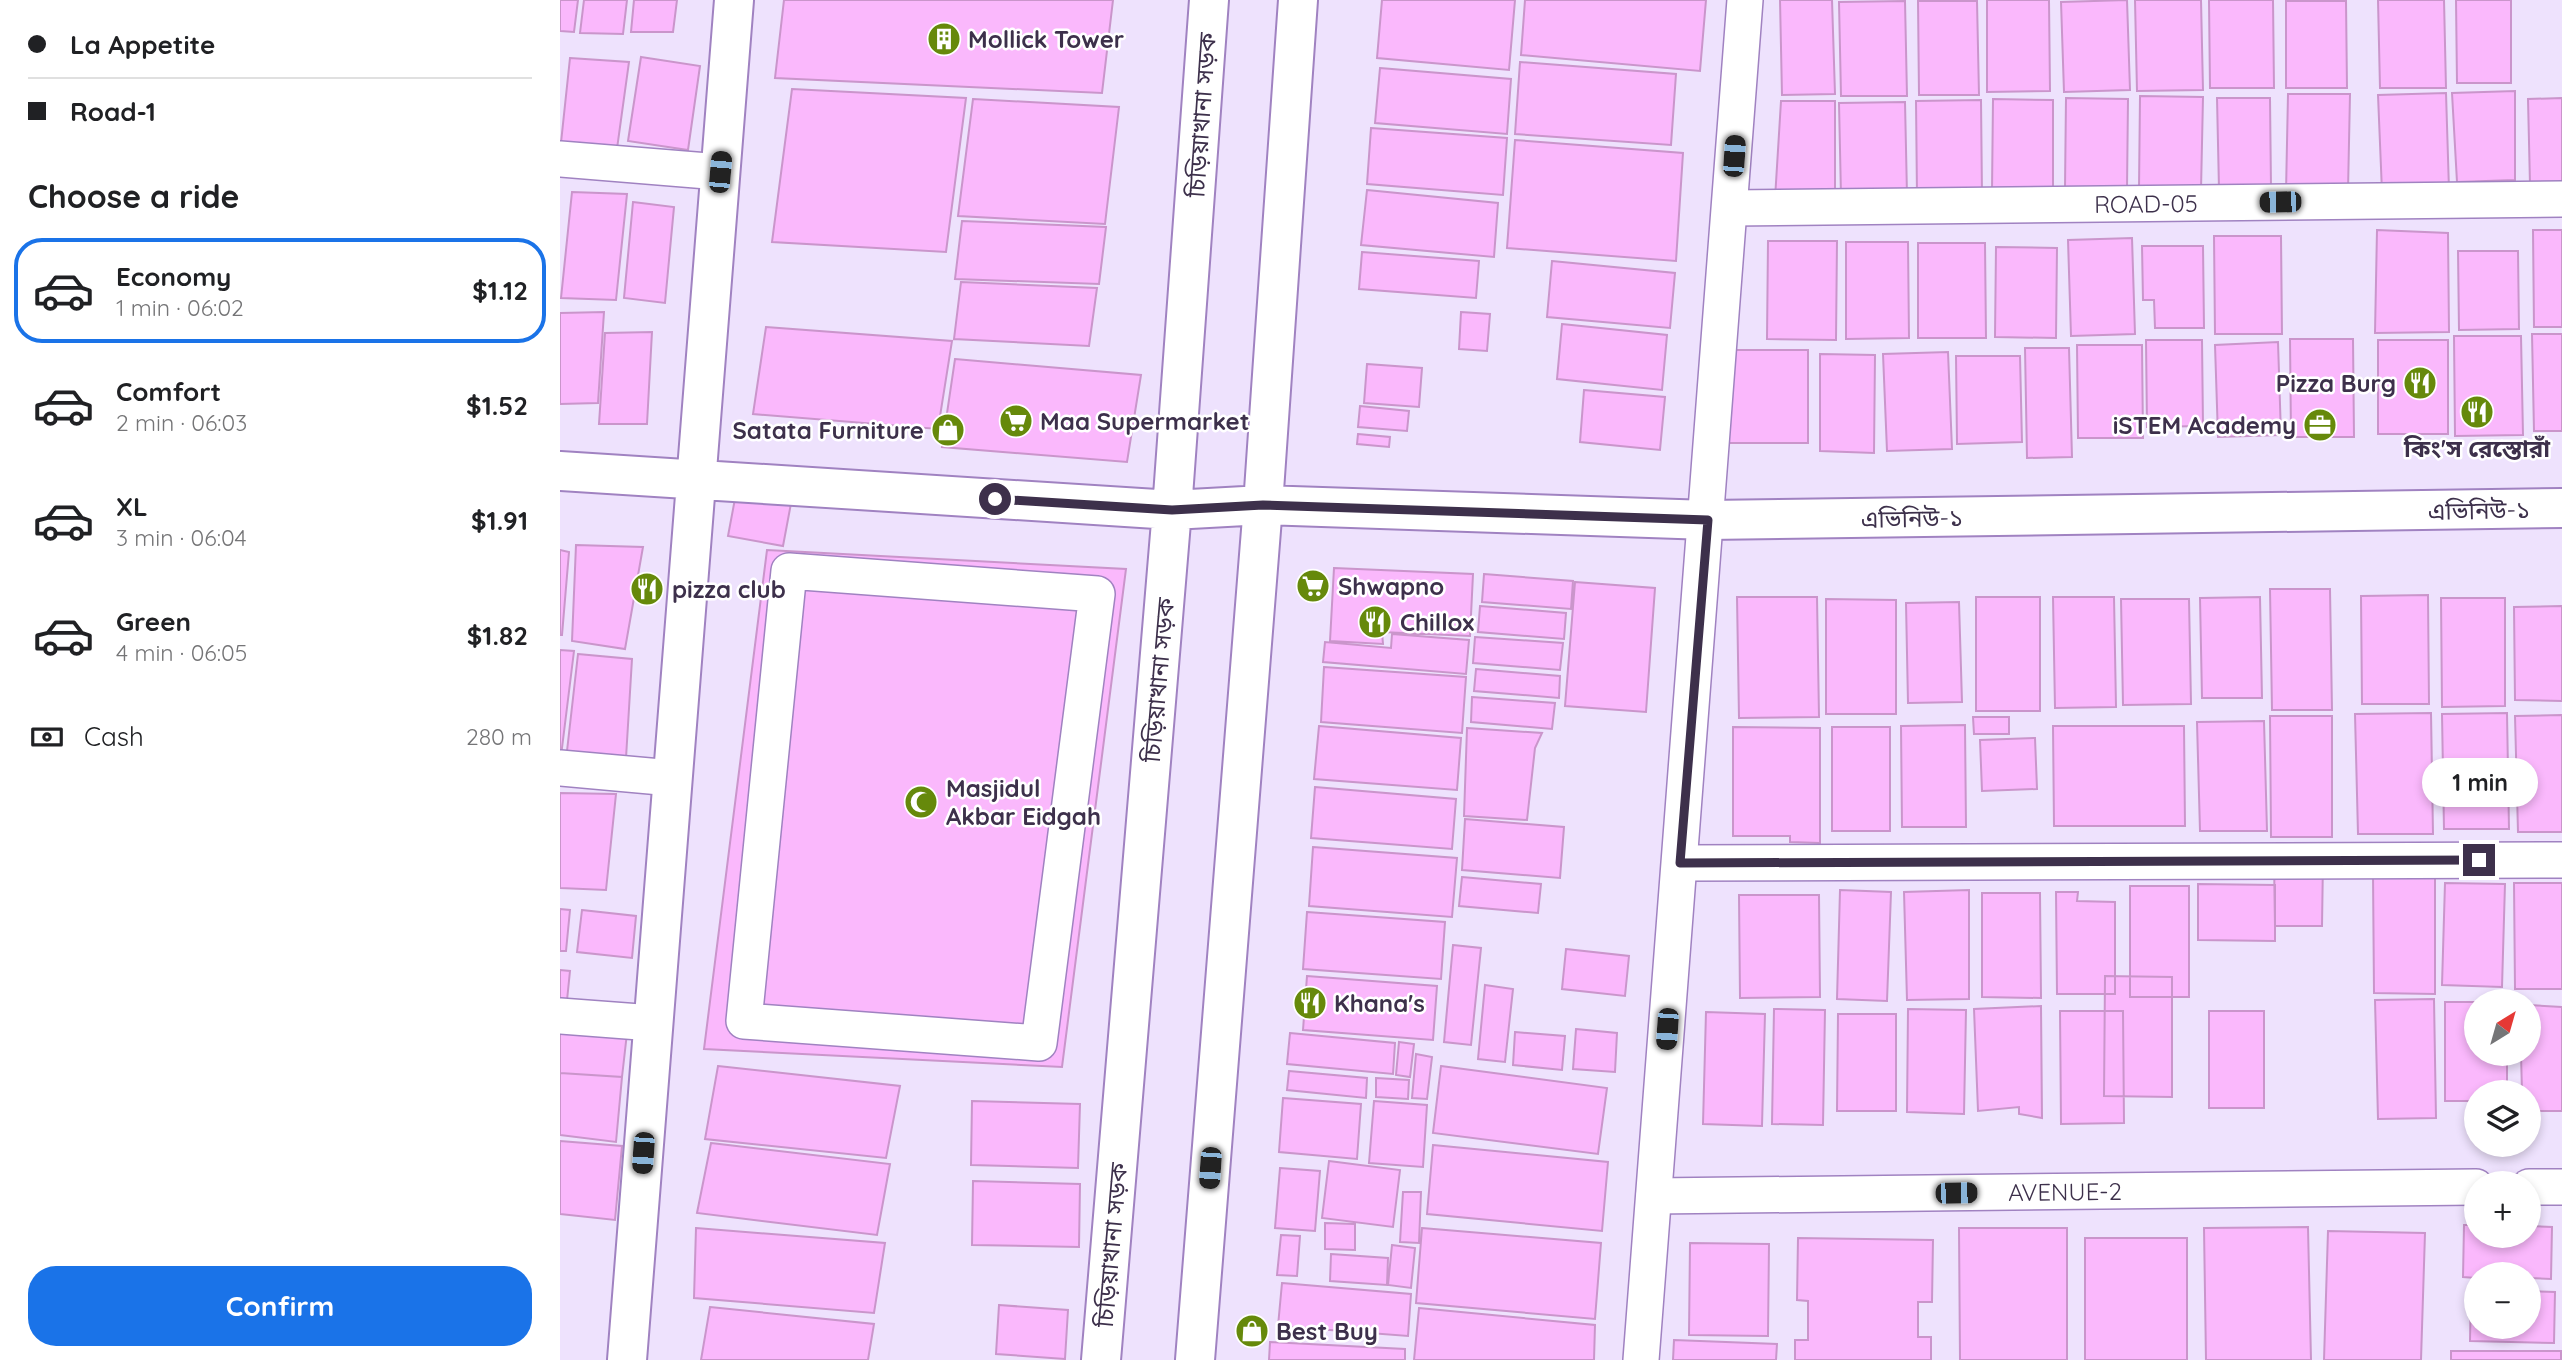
<!DOCTYPE html>
<meta charset="utf-8">
<style>
body{margin:0;font-family:Quicksand,"Noto Sans Bengali",sans-serif;background:#f2f2f2;color:#202124;height:100vh;display:flex;flex-direction:column;font-size:26px;white-space:nowrap}
*{box-sizing:border-box;margin:0}
p{font-size:23px;color:#757577}
.icon{flex:none;width:38px;height:38px;fill:none;stroke:currentColor;stroke-width:2;stroke-linecap:round;stroke-linejoin:round}
.map{position:relative;flex:1;overflow:hidden}
.panel{display:flex;flex-direction:column;background:#fff;width:560px}
.panel>*{flex:none}
.banner{display:grid;align-content:center;height:154px;padding:0 28px;background:#fff}
.needle{width:46px;rotate:37deg}
.controls{position:absolute;left:1904px;top:989px;display:grid;gap:14px}
.controls a{display:grid;place-items:center;width:77px;height:77px;border-radius:50%;background:#fff;box-shadow:0 4px 10px #0003;font-size:35px}
.end{position:absolute;width:32px;height:32px;margin:-16px;border:9px solid #3d304b;background:#fff;box-shadow:0 0 0 4px #fff}
.from{border-radius:50%}
.bubble{position:absolute;height:49px;border-radius:24px;background:#fff;box-shadow:0 4px 10px #0003;font-size:23px;font-weight:700;line-height:49px;text-align:center}
.car{position:absolute;width:21px;height:42px;margin:-21px -10px;border-radius:9px;box-shadow:0 0 5px 2px #0007;background:linear-gradient(#222 24%,#8ab4d8 0 40%,#222 0 76%,#8ab4d8 0 86%,#222 0)}
.banner b{display:flex;align-items:center;gap:24px;height:66px;font-size:26px}
.banner b+b{border-top:2px solid #e0e0e0}
.banner i{width:18px;height:18px;background:#202124}
ul{padding:0;list-style:none}
li{display:flex;align-items:center;gap:21px;height:105px;margin:0 14px 10px;padding:0 14px;border:4px solid transparent;border-radius:28px}
li div{flex:1}
li b{display:block;font-size:26px}
li em{font-style:normal;font-weight:700}
li.on{border-color:#1a73e8}
li>.icon{width:63px;height:63px;stroke-width:1.5}
h2{padding:0 28px;font-size:32px;line-height:84px}
.pay{display:flex;align-items:center;gap:18px;height:77px;padding:0 28px;font-size:26px}
.pay p{margin-inline-start:auto}
.action{display:flex;gap:14px;margin-top:auto;padding:14px 28px}
.action a{flex:1;height:80px;border-radius:28px;background:#1a73e8;color:#fff;font-size:28px;font-weight:700;line-height:80px;text-align:center}
main{display:flex;flex:1;min-height:0}
.map>svg:first-child{display:block}
.building{fill:#fab8fc;stroke:#ca95cb;stroke-width:2}
.lines{fill:none;stroke-linecap:round;stroke-linejoin:round}
.street-casing{stroke:#a082c1;stroke-width:38}
.secondary-casing{stroke:#a082c1;stroke-width:42}
.street{stroke:#fff;stroke-width:35}
.secondary{stroke:#fff;stroke-width:38}
.route{stroke:#3d304b;stroke-width:9}
.labels{text-anchor:middle;dominant-baseline:central;stroke-width:5;stroke-linejoin:round;paint-order:stroke}
.poi-label{font-size:24px;font-weight:bold;fill:#3d304b;stroke:#fff;text-anchor:start}
.street-label{font-size:24px;fill:#3d304b;stroke:#fff}
</style>
<main>
<section class="panel">
<div class="banner">
<b><i class="from"></i>La Appetite</b>
<b><i></i>Road-1</b>
</div>
<h2>Choose a ride</h2>
<ul>
<li class="on"><svg class="icon" aria-label="car" viewBox="0 0 24 24"><path d="M5 17H2v-5l4-1 3-4h7l3 4 3 1v5h-3M9 17h6M6 11h13"/><circle cx="7" cy="17" r="2"/><circle cx="17" cy="17" r="2"/></svg><div><b>Economy</b><p>1 min · 06:02</p></div><em>$1.12</em></li>
<li><svg class="icon" aria-label="car" viewBox="0 0 24 24"><path d="M5 17H2v-5l4-1 3-4h7l3 4 3 1v5h-3M9 17h6M6 11h13"/><circle cx="7" cy="17" r="2"/><circle cx="17" cy="17" r="2"/></svg><div><b>Comfort</b><p>2 min · 06:03</p></div><em>$1.52</em></li>
<li><svg class="icon" aria-label="car" viewBox="0 0 24 24"><path d="M5 17H2v-5l4-1 3-4h7l3 4 3 1v5h-3M9 17h6M6 11h13"/><circle cx="7" cy="17" r="2"/><circle cx="17" cy="17" r="2"/></svg><div><b>XL</b><p>3 min · 06:04</p></div><em>$1.91</em></li>
<li><svg class="icon" aria-label="car" viewBox="0 0 24 24"><path d="M5 17H2v-5l4-1 3-4h7l3 4 3 1v5h-3M9 17h6M6 11h13"/><circle cx="7" cy="17" r="2"/><circle cx="17" cy="17" r="2"/></svg><div><b>Green</b><p>4 min · 06:05</p></div><em>$1.82</em></li>
</ul>
<div class="pay"><svg class="icon" aria-label="cash" viewBox="0 0 24 24"><path d="M3 7h18v10H3z"/><circle cx="12" cy="12" r="2"/></svg>Cash<p>280 m</p></div>
<div class="action"><a>Confirm</a></div>
</section>
<div class="map">
<svg width="2002" height="1360" viewBox="0 0 2002 1360">
<rect width="100%" height="100%" fill="#eee2fd"/>
<path class="building" d="M0,0H18L14,32L0,31Z
M24,0H67L63,34L20,33Z
M74,0H117L113,32H71Z
M224,0H553L542,93L215,78Z
M822,0H955L949,70L817,58Z
M965,0H1146L1140,71L961,55Z
M1220,0H1272L1275,94L1222,95Z
M1427,0H1489L1490,91L1427,92Z
M1567,0L1570,90L1504,92L1501,2Z
M1575,0H1641L1643,90L1577,91Z
M1649,0H1713L1714,88H1650Z
M1818,0H1884L1886,88H1820Z
M1896,0H1951V83H1897Z
M1345,1L1347,96H1281L1279,2Z
M1358,1H1417L1419,95H1359Z
M1726,1H1786L1787,88H1726Z
M81,57L140,66L128,150L68,141Z
M10,58L69,62L56,156L0,152Z
M960,62L1116,74L1111,145L955,134Z
M820,68L951,79L947,134L815,123Z
M232,89L406,98L386,252L212,242Z
M1955,91V180L1897,182L1892,93Z
M1886,93L1889,190L1822,192L1818,95Z
M1728,94H1790L1788,191L1726,192Z
M1580,96L1643,97L1641,190L1579,189Z
M1506,98L1568,99L1567,189L1505,188Z
M1657,98H1710L1711,188L1659,189Z
M2002,98V184L1970,185L1968,99Z
M413,99L559,107L545,224L398,216Z
M1433,99L1493,100V192L1432,191Z
M1421,100L1422,195L1357,196L1356,101Z
M1221,101H1275V197L1215,199Z
M1345,102L1347,195L1281,196L1279,103Z
M811,128L947,138L943,195L807,184Z
M955,140L1123,153L1116,261L947,248Z
M807,190L938,203L934,257L801,245Z
M12,192L67,194L56,300L1,298Z
M73,202L114,207L105,303L64,298Z
M402,221L546,227L539,284L395,279Z
M1817,230L1888,233L1889,332L1815,333Z
M1973,230H2002V327H1974Z
M1654,236H1721L1722,334H1655Z
M1572,238L1575,334L1511,336L1508,240Z
M1208,241H1277L1276,340L1207,339Z
M1286,242H1348L1349,338L1286,339Z
M1358,243H1425L1426,338H1358Z
M1582,246H1643L1644,328H1595L1594,300H1583Z
M1436,247L1497,248L1496,338L1435,337Z
M1898,251H1958L1959,329L1899,330Z
M802,252L919,261L916,298L799,289Z
M992,261L1115,273L1110,328L987,317Z
M401,282L537,288L529,346L394,339Z
M44,312L38,403L0,404V313Z
M901,312L930,314L927,351L899,349Z
M1002,324L1107,335L1102,390L997,379Z
M206,327L392,341L378,429L193,414Z
M92,332L87,424H39L45,333Z
M1972,334H2002V431H1974Z
M1894,336H1961L1963,435L1895,436Z
M1730,339H1793L1794,437H1731Z
M1586,340H1642L1643,426L1587,427Z
M1818,340H1888V434H1818Z
M1718,342L1721,435L1658,437L1655,345Z
M1517,345H1582L1583,438H1518Z
M1465,348H1509L1512,457L1467,458Z
M1165,350H1248V443H1165Z
M1388,352L1392,449L1327,451L1323,354Z
M1260,354L1315,355L1314,453L1260,451Z
M1396,356H1460L1462,442L1397,444Z
M395,359L581,375L567,462L382,447Z
M807,364L862,368L859,407L804,403Z
M1024,390L1105,397L1100,450L1020,442Z
M800,406L849,411L847,431L798,427Z
M798,434L830,437L829,447L797,444Z
M177,488L232,498L223,546L168,536Z
M16,545L83,547L65,649L12,641Z
M0,550L9,552L2,635H0Z
M207,550L566,569L502,1067L144,1049Z
M774,568L913,574L910,636L822,632L823,644L770,641Z
M924,574L1013,581L1011,609L922,602Z
M1015,582L1095,588L1086,712L1005,706Z
M1710,589H1770L1772,710H1712Z
M1868,595L1869,704H1802L1801,596Z
M1177,597H1257L1259,717L1179,718Z
M1416,597H1480V711H1416Z
M1493,597H1554L1556,707L1495,708Z
M1700,597L1702,698H1642L1640,598Z
M1881,598H1945V706L1882,707Z
M1266,599L1336,600V714H1266Z
M1561,599H1629L1631,704L1563,705Z
M1399,602L1402,702L1348,703L1346,603Z
M920,606L1006,613L1004,639L918,632Z
M2002,606V701L1955,700L1954,607Z
M832,634L909,640L906,674L763,662L765,642L831,648Z
M915,637L1003,643L1000,670L913,663Z
M0,650L14,651L1,756H0Z
M18,654L72,659L66,758L7,751Z
M764,667L906,677L902,733L761,722Z
M916,669L1000,676L999,698L914,691Z
M912,697L995,703L992,729L911,722Z
M1871,713L1873,834H1798L1795,714Z
M1947,713L1949,829H1884L1882,714Z
M2002,715V832H1958L1955,716Z
M1710,716H1772V837H1711Z
M1413,717H1449V734H1414Z
M1704,721L1707,831H1640L1637,722Z
M1405,725L1406,827H1342L1341,726Z
M759,726L901,738L897,790L754,779Z
M1493,726H1624L1625,826H1494Z
M1173,727L1260,728V843L1230,842V836H1173Z
M1272,727H1330V831H1272Z
M907,728L982,733L975,748L967,820L904,816Z
M1475,738L1477,789L1422,791L1420,740Z
M755,787L896,799L892,849L751,838Z
M0,793L56,794L46,890L0,888Z
M905,819L1004,827L1000,878L902,870Z
M753,847L897,858L892,917L749,906Z
M1714,860H1763L1762,926H1715Z
M1875,873V994L1814,993L1813,874Z
M902,877L981,884L978,913L899,906Z
M1885,883L1945,884L1942,987L1882,985Z
M1954,883H2002V989H1955Z
M1638,884L1715,885V941L1638,940Z
M1570,886H1629V997H1570Z
M1280,890L1331,892L1327,1001L1277,999Z
M1409,890V999L1347,1000L1344,892Z
M1496,892H1518L1517,901L1555,902V994H1497Z
M1422,893H1480L1481,998L1422,997Z
M1179,895H1259L1260,997L1180,998Z
M0,909L10,910L6,951H0Z
M22,910L76,916L72,958L17,952Z
M747,912L885,922L881,979L743,969Z
M893,945L921,948L911,1045L884,1042Z
M1006,949L1069,956L1065,996L1002,989Z
M0,970L10,971L6,1010H0Z
M747,976L877,986L873,1040L743,1030Z
M1545,976L1612,977V1097L1544,1096Z
M925,985L953,989L945,1062L918,1059Z
M1874,999L1876,1118L1818,1119L1815,1000Z
M1885,1002H1916V1054H1947V1092H1916V1101H1885Z
M1969,1005L2002,1007V1111H1969V1092H1962L1961,1054H1969Z
M1481,1006L1482,1118L1459,1114V1107L1418,1111L1414,1009Z
M1214,1009L1265,1010L1263,1125L1212,1124Z
M1348,1009L1406,1010L1404,1114L1347,1112Z
M1500,1011H1563L1564,1123L1501,1124Z
M1649,1011H1704V1108H1649Z
M1146,1012L1205,1014L1202,1126L1143,1124Z
M1278,1014H1336V1111H1277Z
M1016,1029L1057,1033L1055,1072L1013,1069Z
M0,1030L67,1033L62,1077L0,1073Z
M955,1032L1005,1036L1002,1070L953,1065Z
M730,1033L835,1043L833,1074L727,1064Z
M839,1042L854,1044L850,1077L836,1075Z
M856,1054L872,1057L867,1099L852,1098Z
M158,1066L340,1086L326,1158L145,1139Z
M881,1066L1047,1088L1038,1154L873,1133Z
M729,1071L807,1078L806,1098L727,1090Z
M0,1073L62,1077L56,1142L0,1135Z
M816,1078L849,1080L848,1099L816,1097Z
M723,1098L801,1104L797,1159L719,1152Z
M412,1101L520,1104L518,1168L411,1165Z
M814,1101L867,1105L863,1167L809,1163Z
M0,1141L62,1146L55,1220L0,1214Z
M151,1143L330,1164L317,1235L137,1213Z
M873,1145L1048,1162L1042,1231L867,1214Z
M769,1161L840,1170L833,1227L762,1218Z
M720,1168L760,1171L755,1231L715,1228Z
M413,1181L520,1184L519,1247L412,1245Z
M843,1192H861L859,1243L840,1242Z
M765,1223L795,1224V1250L765,1249Z
M1904,1225H1916V1236H1969V1226L1992,1227L1991,1279L1969,1278V1274H1916V1278L1903,1277Z
M1748,1227L1751,1360H1646L1644,1228Z
M136,1228L325,1243L314,1313L134,1298Z
M862,1228L1041,1243L1035,1319L856,1303Z
M1399,1228H1507V1360H1400Z
M1768,1231L1865,1233L1861,1360H1764Z
M721,1235L740,1236L737,1276L717,1275Z
M1238,1238L1373,1240L1372,1302H1358V1337H1371V1360H1235V1340H1248V1301L1237,1300Z
M1525,1238H1627V1360H1525Z
M1130,1243L1209,1244L1208,1336L1129,1335Z
M832,1245L855,1248L851,1288L828,1285Z
M771,1254L828,1258L827,1285L770,1281Z
M722,1283L851,1294L848,1336L718,1326Z
M1911,1290H1916V1326H1969V1291L1995,1292L1994,1343L1910,1341Z
M439,1305L508,1310L505,1359L436,1354Z
M150,1307L314,1324L308,1360H141Z
M859,1308L1035,1325L1034,1360H854Z
M1114,1340L1217,1344L1216,1360H1113Z
M710,1342L845,1349V1360H709Z
M1891,1351H2001V1360H1891Z"/>
<g class="lines">
<defs>
<g id="street">
<path d="M0,159L160,172"/>
<path id="s1" d="M1170,208L2002,199"/>
<path d="M229,571L537,594L479,1043L184,1021Z"/>
<path d="M0,768L112,778"/>
<path d="M1120,863L2002,860"/>
<path d="M0,1016L93,1023"/>
<path d="M1969,1187H2002"/>
<path id="s2" d="M1094,1196L1916,1187"/>
<path d="M1081,1360L1185,0"/>
</g>
<path id="secondary" d="M0,471L612,510L703,505L1148,520L2002,508
M67,1360L174,0
M541,1360L612,510L649,0
M635,1360L703,505L738,0"/>
</defs>
<use href="#street" class="street-casing"/>
<use href="#secondary" class="secondary-casing"/>
<use href="#street" class="street"/>
<use href="#secondary" class="secondary"/>
</g>
<g class="lines">
<path class="route" d="M435,499L612,510L703,505L1148,520L1120,863L1919,860"/>
</g>
<defs>
<symbol id="building-disc" viewBox="-11 -11 22 22"><circle r="9.5" fill="#66890b" stroke="#fff"/><path d="M-4-6H4V6H1V3H-1V6H-4ZM-2.5-4.3h1.7v1.8h-1.7ZM.8-4.3h1.7v1.8H.8ZM-2.5-1h1.7V.8h-1.7ZM.8-1h1.7V.8H.8Z" fill="#fff"/></symbol>
<symbol id="restaurant-disc" viewBox="-11 -11 22 22"><circle r="9.5" fill="#66890b" stroke="#fff"/><path d="M-5-6h1v4h1v-4h1v4h1v-4h1v5L-1.5 .5V6h-2V.5L-5-1ZM5-6V6H3V1.5H1.5Q1.5-4 5-6Z" fill="#fff"/></symbol>
<symbol id="supermarket-disc" viewBox="-11 -11 22 22"><circle r="9.5" fill="#66890b" stroke="#fff"/><path d="M-6-5.5h2.5l.6 2H6L4.5 2H-2.5L-4.4-4H-6ZM-1.5 3.2a1.3 1.3 0 1 0 .1 0ZM3 3.2a1.3 1.3 0 1 0 .1 0Z" fill="#fff"/></symbol>
<symbol id="office-disc" viewBox="-11 -11 22 22"><circle r="9.5" fill="#66890b" stroke="#fff"/><path d="M-6-3h4V-5.5h4V-3h4V5H-6ZM-1-4.5V-3h2v-1.5ZM-6 0V1H6V0Z" fill="#fff"/></symbol>
<symbol id="shop-disc" viewBox="-11 -11 22 22"><circle r="9.5" fill="#66890b" stroke="#fff"/><path d="M-5-2.5h2.3a2.7 3.5 0 0 1 5.4 0H5L5.5 6h-11ZM-1.5-2.5h3a1.5 2.3 0 0 0-3 0Z" fill="#fff"/></symbol>
<symbol id="mosque-disc" viewBox="-11 -11 22 22"><circle r="9.5" fill="#66890b" stroke="#fff"/><path d="M3.5-4.9A6 6 0 1 0 3.5 4.9A5 5 0 1 1 3.5-4.9Z" fill="#fff"/></symbol>
</defs>
<g fill-rule="evenodd">
<use href="#building-disc" x="365" y="20" width="38" height="38"/>
<use href="#restaurant-disc" x="1841" y="364" width="38" height="38"/>
<use href="#restaurant-disc" x="1898" y="393" width="38" height="38"/>
<use href="#supermarket-disc" x="437" y="402" width="38" height="38"/>
<use href="#office-disc" x="1741" y="406" width="38" height="38"/>
<use href="#shop-disc" x="369" y="411" width="38" height="38"/>
<use href="#supermarket-disc" x="734" y="567" width="38" height="38"/>
<use href="#restaurant-disc" x="68" y="570" width="38" height="38"/>
<use href="#restaurant-disc" x="796" y="603" width="38" height="38"/>
<use href="#mosque-disc" x="342" y="783" width="38" height="38"/>
<use href="#restaurant-disc" x="731" y="984" width="38" height="38"/>
<use href="#shop-disc" x="673" y="1312" width="38" height="38"/>
</g>
<g class="labels">
<g class="poi-label">
<text x="408" y="39">Mollick Tower</text>
<text x="1836" y="383" text-anchor="end">Pizza Burg</text>
<text x="480" y="421">Maa Supermarket</text>
<text x="1736" y="425" text-anchor="end">iSTEM Academy</text>
<text x="364" y="430" text-anchor="end">Satata Furniture</text>
<text x="1917" y="448" text-anchor="middle">কিং'স রেস্তোরাঁ</text>
<text x="778" y="586">Shwapno</text>
<text x="112" y="589">pizza club</text>
<text x="840" y="622">Chillox</text>
<text x="386" y="788">Masjidul<tspan x="386" dy="28">Akbar Eidgah</tspan></text>
<text x="774" y="1003">Khana's</text>
<text x="716" y="1331">Best Buy</text>
</g>
<g class="street-label">
<text transform="translate(641 115) rotate(-86)">চিড়িয়াখানা সড়ক</text>
<text stroke="none"><textPath href="#s1" startOffset="416">ROAD-05</textPath></text>
<text transform="translate(1919 510) rotate(-1)">এভিনিউ-১</text>
<text transform="translate(1352 518) rotate(-1)">এভিনিউ-১</text>
<text transform="translate(598 680) rotate(-85)">চিড়িয়াখানা সড়ক</text>
<text stroke="none"><textPath href="#s2" startOffset="411">AVENUE-2</textPath></text>
<text transform="translate(551 1245) rotate(-85)">চিড়িয়াখানা সড়ক</text>
</g>
</g>
</svg>
<div class="controls">
<a><svg class="needle" viewBox="-14 -14 28 28"><path d="M0-13l5 13h-10z" fill="#e53935"/><path d="M0 13l5-13h-10z" fill="#757577"/></svg></a>
<a><svg class="icon" aria-label="layers" viewBox="0 0 24 24"><path d="M12 4l9 5-9 5-9-5zM3 14l9 5 9-5"/></svg></a>
<a>+</a>
<a>−</a>
</div>
<i class="end from" style="left:435px;top:499px"></i>
<i class="end" style="left:1919px;top:860px"></i>
<div class="bubble" style="left:1862px;top:758px;width:116px">1 min</div>
<i class="car" style="left:1174px;top:156px;rotate:4deg"></i>
<i class="car" style="left:160px;top:172px;rotate:5deg"></i>
<i class="car" style="left:1720px;top:202px;rotate:269deg"></i>
<i class="car" style="left:1107px;top:1029px;rotate:184deg"></i>
<i class="car" style="left:83px;top:1153px;rotate:184deg"></i>
<i class="car" style="left:650px;top:1168px;rotate:184deg"></i>
<i class="car" style="left:1396px;top:1193px;rotate:89deg"></i>
</div>
</main>
